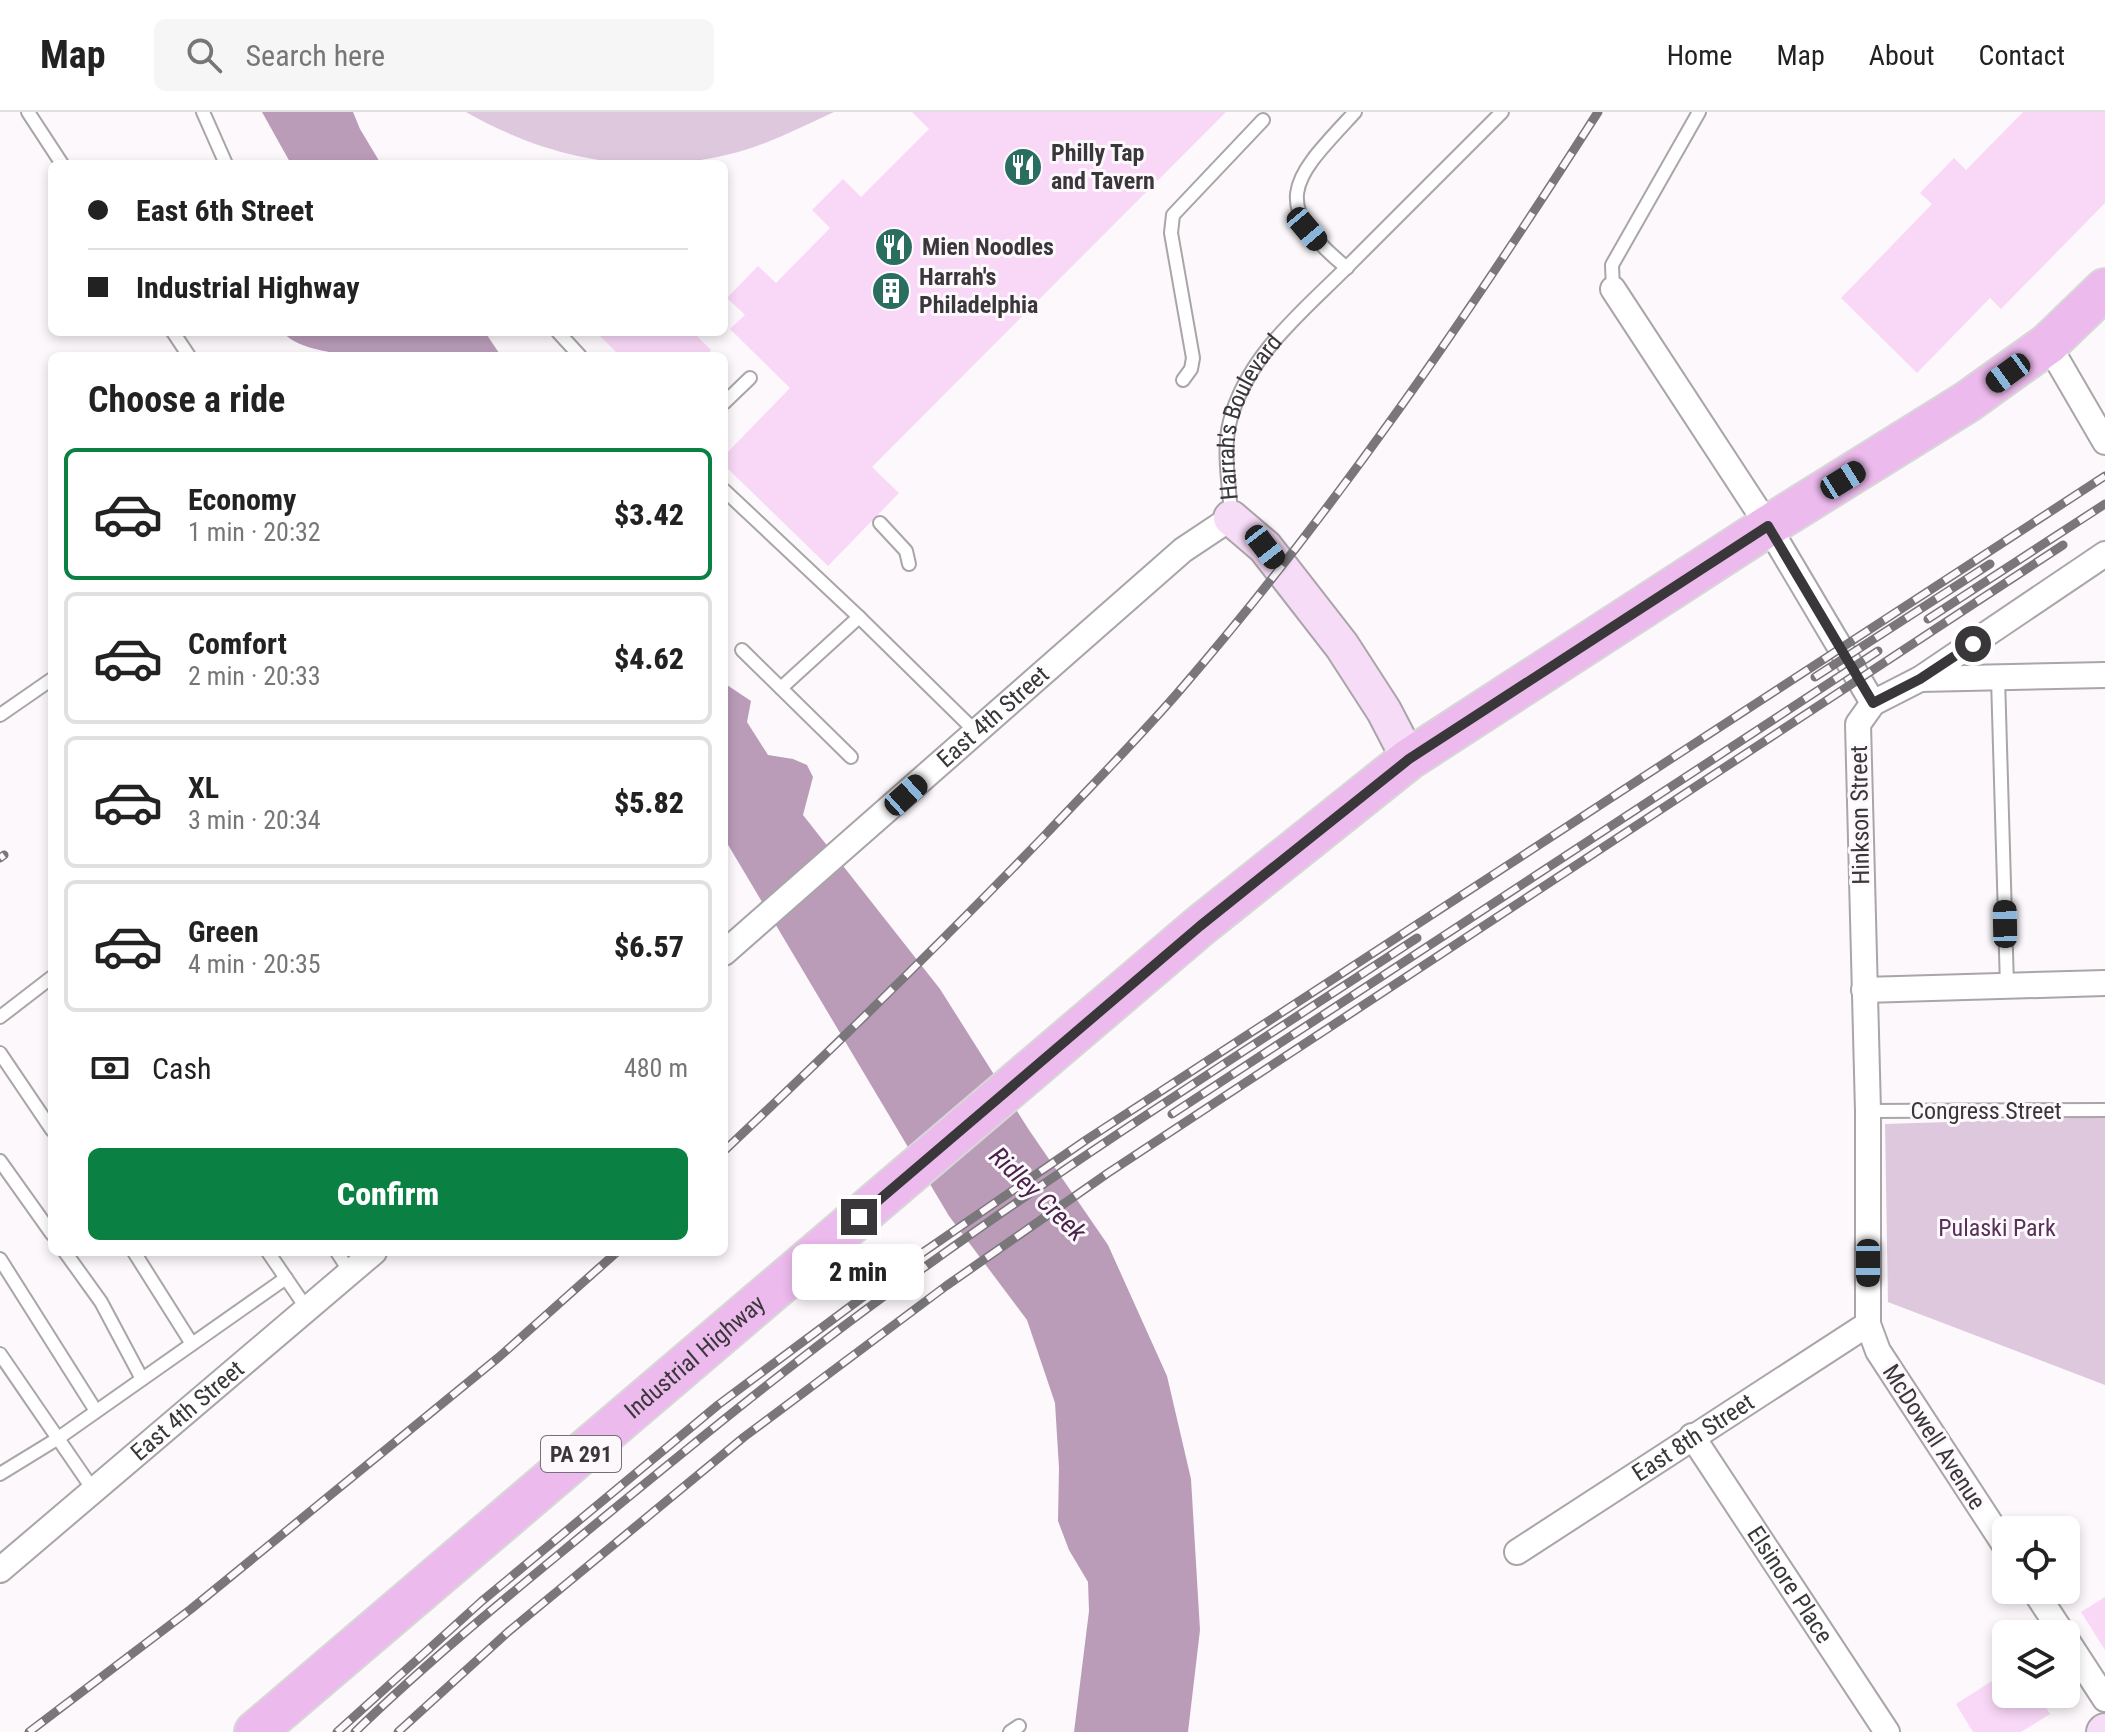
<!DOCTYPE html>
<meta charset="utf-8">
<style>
body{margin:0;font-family:"Roboto Condensed",sans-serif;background:#f6f6f6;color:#222;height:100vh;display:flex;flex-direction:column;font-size:30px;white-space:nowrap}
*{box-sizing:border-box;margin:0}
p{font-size:26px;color:#767676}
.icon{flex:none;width:44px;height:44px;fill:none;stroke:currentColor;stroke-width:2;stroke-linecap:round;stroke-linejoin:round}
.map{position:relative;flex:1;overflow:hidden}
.panel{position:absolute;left:48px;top:240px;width:680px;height:904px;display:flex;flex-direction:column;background:#fff;border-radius:12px;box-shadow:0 4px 12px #0003}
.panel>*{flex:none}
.guide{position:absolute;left:48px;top:48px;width:680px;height:176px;border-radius:12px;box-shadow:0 4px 12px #0003;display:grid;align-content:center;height:176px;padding:0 40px;background:#fff}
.tools{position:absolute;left:1992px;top:1404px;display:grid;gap:16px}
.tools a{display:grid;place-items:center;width:88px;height:88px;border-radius:12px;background:#fff;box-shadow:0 4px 12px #0003;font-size:40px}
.end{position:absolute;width:36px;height:36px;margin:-18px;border:10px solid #393739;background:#fff;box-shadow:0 0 0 4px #fff}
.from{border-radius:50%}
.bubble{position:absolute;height:56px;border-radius:12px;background:#fff;box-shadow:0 4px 12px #0003;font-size:26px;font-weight:800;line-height:56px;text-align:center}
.car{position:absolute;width:24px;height:48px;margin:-24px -12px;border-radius:10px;box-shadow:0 0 6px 2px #0007;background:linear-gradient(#222 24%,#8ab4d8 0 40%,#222 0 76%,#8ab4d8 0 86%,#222 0)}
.guide b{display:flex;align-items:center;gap:28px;height:76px;font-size:30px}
.guide b+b{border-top:2px solid #e0e0e0}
.guide i{width:20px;height:20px;background:#222}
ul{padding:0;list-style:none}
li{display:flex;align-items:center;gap:24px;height:132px;margin:0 16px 12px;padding:0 24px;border:4px solid #e0e0e0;border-radius:12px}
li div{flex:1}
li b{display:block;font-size:30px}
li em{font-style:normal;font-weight:800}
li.active{border-color:#0b8043}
li>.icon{width:72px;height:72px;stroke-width:1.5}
h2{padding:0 40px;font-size:36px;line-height:96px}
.pay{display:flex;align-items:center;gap:20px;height:88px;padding:0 40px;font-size:30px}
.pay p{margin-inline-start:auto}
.button{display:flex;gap:16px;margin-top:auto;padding:16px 40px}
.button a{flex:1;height:92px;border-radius:12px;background:#0b8043;color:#fff;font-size:32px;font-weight:800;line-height:92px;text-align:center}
header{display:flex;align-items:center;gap:48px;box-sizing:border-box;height:112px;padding:0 40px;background:#fff;border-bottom:2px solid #e0e0e0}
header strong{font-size:38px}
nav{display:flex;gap:44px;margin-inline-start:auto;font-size:28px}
.search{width:560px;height:72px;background:#f6f6f6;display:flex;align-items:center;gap:20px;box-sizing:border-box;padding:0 28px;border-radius:12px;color:#767676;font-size:30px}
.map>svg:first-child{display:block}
.green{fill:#dec8dd}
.water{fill:#ba9cb9}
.building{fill:#f9d8f7}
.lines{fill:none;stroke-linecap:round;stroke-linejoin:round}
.lane-casing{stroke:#a9a5a9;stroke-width:16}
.street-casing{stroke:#a9a5a9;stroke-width:28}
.secondary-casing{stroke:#a9a5a9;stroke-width:38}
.primary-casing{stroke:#d7d7d7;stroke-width:44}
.lane{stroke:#fff;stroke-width:12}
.street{stroke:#fff;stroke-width:24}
.secondary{stroke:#f6dcf6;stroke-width:34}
.primary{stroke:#ecbaec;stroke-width:40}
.rail-casing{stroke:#7a777a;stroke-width:9}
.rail{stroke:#fcf8fc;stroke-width:6;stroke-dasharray:18;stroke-linecap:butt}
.route{stroke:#393739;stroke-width:10}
.labels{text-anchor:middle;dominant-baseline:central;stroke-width:6;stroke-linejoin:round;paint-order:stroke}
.shield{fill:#fcf8fc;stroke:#747174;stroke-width:2}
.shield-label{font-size:22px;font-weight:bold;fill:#393739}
.poi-label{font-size:24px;font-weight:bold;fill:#393739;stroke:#fcf8fc;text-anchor:start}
.street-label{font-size:24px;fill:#393739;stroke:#fcf8fc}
.park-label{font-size:24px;fill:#582f58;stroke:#fcf8fc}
.water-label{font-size:26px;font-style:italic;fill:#492149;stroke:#fcf8fc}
</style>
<header>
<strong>Map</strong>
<div class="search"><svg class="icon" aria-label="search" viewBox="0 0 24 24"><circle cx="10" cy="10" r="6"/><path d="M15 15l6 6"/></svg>Search here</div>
<nav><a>Home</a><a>Map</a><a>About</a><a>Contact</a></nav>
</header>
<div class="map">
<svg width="2105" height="1620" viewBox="0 0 2105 1620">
<rect width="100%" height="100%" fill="#fcf8fc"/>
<path class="green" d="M466,0H834C803,14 771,31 738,40C644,66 549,48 466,0Z
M2105,1005V1273L1888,1190L1885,1012Z"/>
<path class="water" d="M262,0H353L360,17L381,52H291Z
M283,220H485L501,244C456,244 309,255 283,220Z
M724,571L751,589L747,610L768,643L793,647L807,653L813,665L803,703L940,877L1029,1018L1108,1133L1167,1264L1191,1367L1200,1518L1188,1620H1074L1089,1499L1088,1470L1069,1438L1058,1409L1059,1356L1055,1291L1027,1208L949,1104L724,726Z"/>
<path class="building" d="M912,0H1226L872,355L899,381L828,454L724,353V344L790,276L730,217L745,203L727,186L758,154L776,171L830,116L812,98L843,67L861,85L929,17Z
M2023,0H2105V91L2001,197L1990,186L1917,261L1841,186L1932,92L1920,81L1954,46L1966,58Z
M596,220H693L711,238L705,244H620Z
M2105,1485V1538L2081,1500Z
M2006,1560V1582H2038L2050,1602L2021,1620H1973L1956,1592Z"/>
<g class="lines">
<defs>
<g id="lane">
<path d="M28,0L62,52"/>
<path d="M203,0L226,52"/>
<path d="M1347,156C1265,89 1295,65 1355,0"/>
<path d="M1613,177L1612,153L1699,0"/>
<path d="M173,220L189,244"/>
<path d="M558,220L580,244"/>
<path d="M1183,268L1191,257L1193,246L1171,121L1173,103L1263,8"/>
<path d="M724,291L750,266"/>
<path d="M724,378L859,505L976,620"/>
<path id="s1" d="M1231,406C1230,374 1222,340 1230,309C1248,241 1304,199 1351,151C1401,101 1452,50 1502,0"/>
<path d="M880,411L906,439L909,452"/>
<path d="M742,538L851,645"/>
<path d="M1998,566L2007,874"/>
<path d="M781,576L859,505"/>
<path d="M0,603L52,567"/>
<path d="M0,905L52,865"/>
<path d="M0,941L52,1018"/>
<path d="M1868,999L2105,998"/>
<path d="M0,1049L52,1122"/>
<path d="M65,1140L101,1190L142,1267"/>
<path d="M134,1140L192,1232"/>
<path d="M268,1140L307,1197"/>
<path d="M337,1140L350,1160"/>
<path d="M0,1147L96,1299"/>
<path d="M0,1242L94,1379"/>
<path d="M0,1362L57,1327L286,1166"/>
<path d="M1010,1620L1019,1614"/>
</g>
<g id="street">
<path d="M1613,177L1768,414L1873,591"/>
<path d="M2048,232L2105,330"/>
<path d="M1920,567L2105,442"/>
<path id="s2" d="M724,841L1183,438L1231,406"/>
<path d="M1864,878L2105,871"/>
<path id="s3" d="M1692,1324L1887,1620"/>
<path d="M2006,1435L1878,1239L1868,1212V999L1858,612L1873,591L1920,567L2105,563"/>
<path id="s4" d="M1517,1440L1868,1212"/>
<path id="s5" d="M0,1458L374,1140"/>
<path d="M2034,1478L2063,1522"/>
<path d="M2066,1527L2105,1587"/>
</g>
<path id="secondary" d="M1231,406L1265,435L1342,534L1384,599L1409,647
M2104,1620L2105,1619"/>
<g id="primary">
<path id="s6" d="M255,1620L1200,814L1409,647L1768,414L1967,290L2048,232L2105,177"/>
</g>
</defs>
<use href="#lane" class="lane-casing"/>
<use href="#street" class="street-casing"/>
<use href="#secondary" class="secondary-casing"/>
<use href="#primary" class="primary-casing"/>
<use href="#lane" class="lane"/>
<use href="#street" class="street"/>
<use href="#secondary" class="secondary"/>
<use href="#primary" class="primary"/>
<defs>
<path id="rail" d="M1928,507L2105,392
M1815,565L1990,452
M0,746L4,743
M1172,1002L1878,539
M724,1039C833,936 941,831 1046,722C1091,674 1138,627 1181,577C1336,397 1471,199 1598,0
M29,1620L191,1497L499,1245L617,1140
M337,1620L482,1489L718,1293L922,1141L1086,1028L2105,364
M355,1620C430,1547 512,1481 592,1415C703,1324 812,1234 929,1152C1088,1038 1254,933 1417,826
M398,1620L508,1520L744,1325L946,1174L1108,1061L2063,433"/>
</defs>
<use href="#rail" class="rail-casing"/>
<use href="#rail" class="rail"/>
</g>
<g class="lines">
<path class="route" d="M859,1105L1200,814L1409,647L1768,414L1873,591L1920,567L1973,532"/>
</g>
<defs>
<symbol id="restaurant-disc" viewBox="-11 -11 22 22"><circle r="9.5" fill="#2a6e5f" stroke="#fcf8fc"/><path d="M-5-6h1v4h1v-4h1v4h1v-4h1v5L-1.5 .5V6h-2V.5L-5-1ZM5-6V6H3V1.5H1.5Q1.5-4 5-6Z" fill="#fff"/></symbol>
<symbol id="building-disc" viewBox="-11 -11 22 22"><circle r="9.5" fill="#2a6e5f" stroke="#fcf8fc"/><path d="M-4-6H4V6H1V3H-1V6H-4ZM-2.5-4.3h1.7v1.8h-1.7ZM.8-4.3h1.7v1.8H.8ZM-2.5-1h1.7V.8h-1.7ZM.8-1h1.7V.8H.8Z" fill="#fff"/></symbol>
</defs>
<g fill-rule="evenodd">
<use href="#restaurant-disc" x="1001" y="33" width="44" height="44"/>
<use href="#restaurant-disc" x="872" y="113" width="44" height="44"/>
<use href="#building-disc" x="869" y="157" width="44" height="44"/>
</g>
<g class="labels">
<rect class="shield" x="541" y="1324" width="80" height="36" rx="6"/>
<g class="shield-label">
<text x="581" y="1342">PA 291</text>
</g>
<g class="poi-label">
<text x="1051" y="41">Philly Tap<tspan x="1051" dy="28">and Tavern</tspan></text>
<text x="922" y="135">Mien Noodles</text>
<text x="919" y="165">Harrah's<tspan x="919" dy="28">Philadelphia</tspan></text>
</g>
<g class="street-label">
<text stroke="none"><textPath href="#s1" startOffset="106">Harrah's Boulevard</textPath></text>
<text stroke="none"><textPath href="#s2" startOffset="358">East 4th Street</textPath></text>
<text transform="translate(1860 703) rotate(-91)">Hinkson Street</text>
<text x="1986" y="999">Congress Street</text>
<text stroke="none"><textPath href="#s6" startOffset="578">Industrial Highway</textPath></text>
<text stroke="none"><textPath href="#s5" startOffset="246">East 4th Street</textPath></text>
<text stroke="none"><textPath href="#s4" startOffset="210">East 8th Street</textPath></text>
<text transform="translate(1934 1325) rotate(57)">McDowell Avenue</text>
<text stroke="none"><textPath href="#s3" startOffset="178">Elsinore Place</textPath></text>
</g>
<g class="park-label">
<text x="1997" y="1116">Pulaski Park</text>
</g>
<g class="water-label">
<text transform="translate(1038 1082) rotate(44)">Ridley Creek</text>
</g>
</g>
</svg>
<div class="tools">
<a><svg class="icon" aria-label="locate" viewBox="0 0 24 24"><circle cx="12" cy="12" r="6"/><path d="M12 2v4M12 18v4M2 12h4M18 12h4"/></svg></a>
<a><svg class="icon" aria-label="layers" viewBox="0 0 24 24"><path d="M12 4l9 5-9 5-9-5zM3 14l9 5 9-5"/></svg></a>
</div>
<i class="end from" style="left:1973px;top:532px"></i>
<i class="end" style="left:859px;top:1105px"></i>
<div class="bubble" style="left:792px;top:1132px;width:132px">2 min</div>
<i class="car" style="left:1307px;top:117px;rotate:140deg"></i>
<i class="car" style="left:2008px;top:261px;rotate:234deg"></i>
<i class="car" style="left:1843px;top:368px;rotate:58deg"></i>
<i class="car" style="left:1265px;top:435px;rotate:142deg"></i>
<i class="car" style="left:906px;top:683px;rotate:48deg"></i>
<i class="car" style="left:2005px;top:812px;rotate:359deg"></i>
<i class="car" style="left:1868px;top:1151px;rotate:180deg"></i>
<div class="guide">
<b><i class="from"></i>East 6th Street</b>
<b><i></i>Industrial Highway</b>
</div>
<section class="panel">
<h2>Choose a ride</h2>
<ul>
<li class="active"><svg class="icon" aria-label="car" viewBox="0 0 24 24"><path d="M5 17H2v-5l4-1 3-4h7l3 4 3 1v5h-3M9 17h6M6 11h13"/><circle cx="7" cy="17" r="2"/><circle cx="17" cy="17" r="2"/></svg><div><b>Economy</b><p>1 min · 20:32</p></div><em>$3.42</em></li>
<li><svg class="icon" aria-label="car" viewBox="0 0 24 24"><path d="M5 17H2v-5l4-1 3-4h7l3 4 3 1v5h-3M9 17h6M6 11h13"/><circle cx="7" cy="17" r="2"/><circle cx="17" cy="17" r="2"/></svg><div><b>Comfort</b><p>2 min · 20:33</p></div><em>$4.62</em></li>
<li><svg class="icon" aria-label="car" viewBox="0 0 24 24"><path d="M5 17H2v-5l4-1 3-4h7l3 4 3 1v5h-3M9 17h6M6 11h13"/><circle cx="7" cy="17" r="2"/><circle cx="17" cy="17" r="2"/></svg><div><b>XL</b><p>3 min · 20:34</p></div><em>$5.82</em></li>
<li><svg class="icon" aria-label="car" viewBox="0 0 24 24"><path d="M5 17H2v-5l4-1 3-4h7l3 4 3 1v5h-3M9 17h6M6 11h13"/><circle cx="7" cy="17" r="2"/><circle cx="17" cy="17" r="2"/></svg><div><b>Green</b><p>4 min · 20:35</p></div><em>$6.57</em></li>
</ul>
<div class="pay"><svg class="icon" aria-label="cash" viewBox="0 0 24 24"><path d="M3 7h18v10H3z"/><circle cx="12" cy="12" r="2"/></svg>Cash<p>480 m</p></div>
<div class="button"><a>Confirm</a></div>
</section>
</div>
